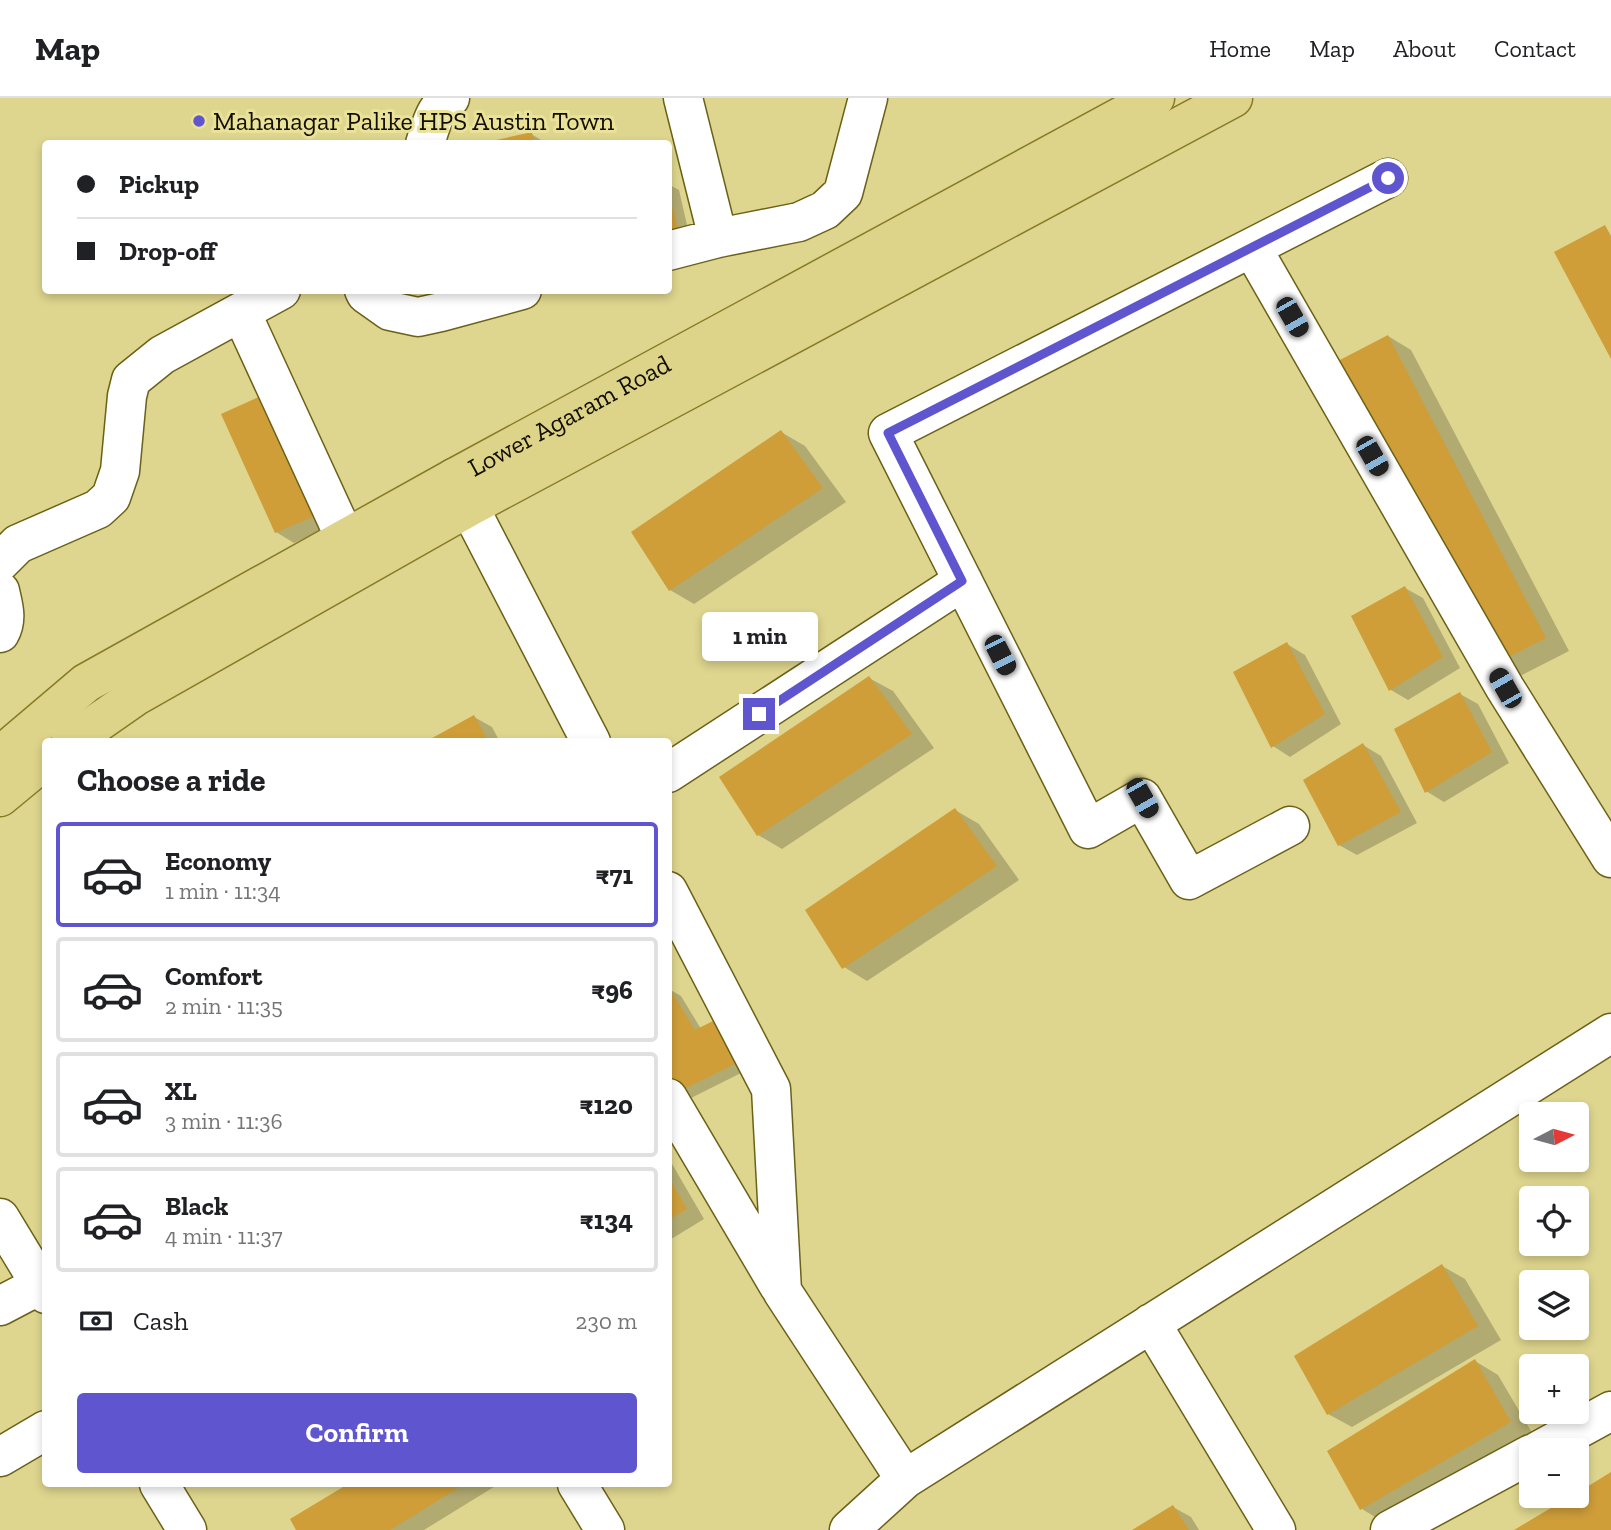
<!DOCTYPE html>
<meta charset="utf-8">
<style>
body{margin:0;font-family:"Zilla Slab",serif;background:#f6f6f6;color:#202124;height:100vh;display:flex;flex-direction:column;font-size:26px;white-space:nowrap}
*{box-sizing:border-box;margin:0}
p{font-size:23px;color:#757577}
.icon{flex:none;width:38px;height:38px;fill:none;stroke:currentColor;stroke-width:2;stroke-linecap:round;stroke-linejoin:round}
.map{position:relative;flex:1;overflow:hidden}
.sheet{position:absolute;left:42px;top:640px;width:630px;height:749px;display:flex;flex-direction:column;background:#fff;border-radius:7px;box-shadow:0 4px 10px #0003}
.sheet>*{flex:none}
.guide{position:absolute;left:42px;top:42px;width:630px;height:154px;border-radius:7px;box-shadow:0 4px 10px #0003;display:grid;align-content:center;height:154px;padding:0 35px;background:#fff}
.needle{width:46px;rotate:84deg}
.tools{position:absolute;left:1519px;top:1004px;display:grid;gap:14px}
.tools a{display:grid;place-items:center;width:70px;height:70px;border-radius:7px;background:#fff;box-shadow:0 4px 10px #0003;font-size:35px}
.end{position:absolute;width:32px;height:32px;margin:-16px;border:9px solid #5f55ce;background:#fff;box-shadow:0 0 0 4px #fff}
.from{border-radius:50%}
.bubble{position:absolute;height:49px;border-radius:7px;background:#fff;box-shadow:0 4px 10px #0003;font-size:23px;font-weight:700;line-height:49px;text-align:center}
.car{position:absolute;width:21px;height:42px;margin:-21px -10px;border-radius:9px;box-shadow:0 0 5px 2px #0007;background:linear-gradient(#222 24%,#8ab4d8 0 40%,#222 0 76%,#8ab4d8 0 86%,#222 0)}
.guide b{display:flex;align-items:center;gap:24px;height:66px;font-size:26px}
.guide b+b{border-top:2px solid #e0e0e0}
.guide i{width:18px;height:18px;background:#202124}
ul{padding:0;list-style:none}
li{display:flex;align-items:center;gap:21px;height:105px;margin:0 14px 10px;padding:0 21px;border:4px solid #e0e0e0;border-radius:7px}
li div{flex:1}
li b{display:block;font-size:26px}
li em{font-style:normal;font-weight:700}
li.active{border-color:#5f55ce}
li>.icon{width:63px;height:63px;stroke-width:1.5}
h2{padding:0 35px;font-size:32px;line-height:84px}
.pay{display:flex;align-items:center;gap:18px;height:77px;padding:0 35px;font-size:26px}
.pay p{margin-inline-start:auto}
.button{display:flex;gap:14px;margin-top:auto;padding:14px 35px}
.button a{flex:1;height:80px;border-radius:7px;background:#5f55ce;color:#fff;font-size:28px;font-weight:700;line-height:80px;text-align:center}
header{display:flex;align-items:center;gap:42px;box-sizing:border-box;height:98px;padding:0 35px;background:#fff;border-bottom:2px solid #e0e0e0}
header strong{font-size:33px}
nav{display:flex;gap:38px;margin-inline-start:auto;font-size:24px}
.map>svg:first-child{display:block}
.shadow{fill:#0003}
.building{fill:#cf9e39}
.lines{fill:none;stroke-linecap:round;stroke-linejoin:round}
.minor-casing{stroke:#6b6117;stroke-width:41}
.major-casing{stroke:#877b26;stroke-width:41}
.minor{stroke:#fff;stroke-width:38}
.major{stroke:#ddd389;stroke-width:38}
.route{stroke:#5f55ce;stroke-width:9}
.poi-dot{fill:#5f55ce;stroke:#ebe29a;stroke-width:2.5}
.labels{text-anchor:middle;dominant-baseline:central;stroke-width:6;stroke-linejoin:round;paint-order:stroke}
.poi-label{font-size:26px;fill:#120e00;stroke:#ebe29a;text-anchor:start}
.street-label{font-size:26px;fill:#120e00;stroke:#ebe29a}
</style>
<header>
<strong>Map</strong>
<nav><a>Home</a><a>Map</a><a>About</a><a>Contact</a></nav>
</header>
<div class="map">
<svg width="1611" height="1432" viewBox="0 0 1611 1432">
<rect width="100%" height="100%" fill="#ded58e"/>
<path class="shadow" d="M531,36L548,46H490Z
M668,86L679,92L690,140L668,144Z
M1388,238L1411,252L1569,553L1522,577L1499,563Z
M224,317L333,427L294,445L276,434Z
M781,334L805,348L846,404L694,506L670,492Z
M1405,490L1423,500L1460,570L1408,602L1391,592L1354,518Z
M1287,546L1305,557L1341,626L1290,659L1273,648Z
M869,580L893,593L934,650L782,751L758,737L722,680Z
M1460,596L1478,606L1509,665L1444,704L1426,693Z
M474,619L492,629L500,644H429Z
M1363,647L1381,658L1417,725L1357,757L1339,747Z
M955,712L979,726L1019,782L867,883L844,869Z
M669,891L681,898L701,931L713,925L724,932L745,973L691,1000L680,993Z
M668,1059L704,1121L668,1143Z
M1442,1168L1465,1181L1501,1242L1352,1329L1328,1316Z
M1475,1263L1498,1277L1534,1338L1385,1425L1362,1411Z
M352,1386H496L497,1387L424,1432H298Z
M1173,1409L1191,1419L1199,1432H1135Z"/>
<path class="building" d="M532,34L534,46H487V44Z
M668,94L679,133L668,136Z
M1605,127L1611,138V261L1554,154Z
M1388,237L1546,540L1497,565L1336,264Z
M263,297L317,417L275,435L221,316Z
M781,332L823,390L669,493L631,434Z
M1405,488L1443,559L1389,593L1351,518Z
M1287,544L1325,616L1271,650L1233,574Z
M869,578L912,636L757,738L719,679Z
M1460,594L1492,654L1425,695L1394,631Z
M474,617L489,644H425Z
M1363,645L1401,714L1338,748L1303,682Z
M955,710L997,768L842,871L805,812Z
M668,888L695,932L713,923L735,966L678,994L668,973Z
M668,1078L687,1111L668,1122Z
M1442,1166L1478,1228L1327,1317L1294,1258Z
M1475,1261L1511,1324L1360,1412L1327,1353Z
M1611,1374V1432H1514L1571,1398H1577V1395Z
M348,1386H465L390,1432H296L290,1421Z
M1173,1407L1189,1432H1132Z"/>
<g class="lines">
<defs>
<path id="minor" d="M683,0L718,140
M425,46C431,27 434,11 450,0
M1252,150L1505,590L1611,760
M668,153L718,140L799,124L825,112L843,95L868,0
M364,192L366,196L390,213L418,219L441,214L522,192
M241,214L345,440
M454,380L591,644
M0,464L18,446L98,411L111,399L120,373L127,298L131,282L162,257L281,192
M0,493C3,507 8,521 0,535
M668,675L963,483
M1290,728L1189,782L1142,700L1088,731L888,335L1388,80
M668,793L771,991L782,1193L905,1381
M668,1000L779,1188
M0,1120L46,1196
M0,1208L40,1187
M1151,1225L1276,1432
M1538,1353L1611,1313
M0,1359L46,1332
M159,1386L187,1432
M577,1386L605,1432
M849,1432L905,1381L1611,935
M1390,1432L1531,1356"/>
<g id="major">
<path d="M70,644L136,598L469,409L1233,0"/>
<path id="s1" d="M0,658L86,585L454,380L1155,0"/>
<path d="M0,699L46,661"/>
</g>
</defs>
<use href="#minor" class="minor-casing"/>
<use href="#major" class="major-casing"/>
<use href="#minor" class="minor"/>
<use href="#major" class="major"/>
</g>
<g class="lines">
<path class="route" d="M759,616L962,483L888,335L1388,80"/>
</g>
<circle class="poi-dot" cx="199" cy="23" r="7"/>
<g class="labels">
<g class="poi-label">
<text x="213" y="23">Mahanagar Palike HPS Austin Town</text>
</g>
<g class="street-label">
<text stroke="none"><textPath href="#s1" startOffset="665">Lower Agaram Road</textPath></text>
</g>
</g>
</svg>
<div class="tools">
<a><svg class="needle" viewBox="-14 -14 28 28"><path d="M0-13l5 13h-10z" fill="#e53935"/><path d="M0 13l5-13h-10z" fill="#757577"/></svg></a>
<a><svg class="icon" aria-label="locate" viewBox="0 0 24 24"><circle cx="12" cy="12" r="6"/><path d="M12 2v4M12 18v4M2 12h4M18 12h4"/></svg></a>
<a><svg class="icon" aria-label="layers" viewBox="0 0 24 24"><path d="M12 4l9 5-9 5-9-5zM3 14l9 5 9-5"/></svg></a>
<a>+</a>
<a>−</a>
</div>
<i class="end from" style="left:1388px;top:80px"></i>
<i class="end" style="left:759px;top:616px"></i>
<div class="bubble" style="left:702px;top:514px;width:116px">1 min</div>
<i class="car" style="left:1292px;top:219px;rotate:150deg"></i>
<i class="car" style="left:1372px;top:358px;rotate:150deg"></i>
<i class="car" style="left:1000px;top:557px;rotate:153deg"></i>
<i class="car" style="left:1505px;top:590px;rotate:330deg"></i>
<i class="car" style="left:1142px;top:700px;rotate:150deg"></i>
<div class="guide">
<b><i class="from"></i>Pickup</b>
<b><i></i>Drop-off</b>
</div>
<section class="sheet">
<h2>Choose a ride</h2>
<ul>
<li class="active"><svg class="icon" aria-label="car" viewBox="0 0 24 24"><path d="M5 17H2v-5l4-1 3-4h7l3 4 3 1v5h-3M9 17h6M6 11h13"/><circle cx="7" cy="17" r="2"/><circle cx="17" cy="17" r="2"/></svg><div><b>Economy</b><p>1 min · 11:34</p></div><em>₹71</em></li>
<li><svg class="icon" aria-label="car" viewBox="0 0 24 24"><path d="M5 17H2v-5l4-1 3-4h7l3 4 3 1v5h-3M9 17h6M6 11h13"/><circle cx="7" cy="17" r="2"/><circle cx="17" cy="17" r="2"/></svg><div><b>Comfort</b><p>2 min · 11:35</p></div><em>₹96</em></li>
<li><svg class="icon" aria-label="car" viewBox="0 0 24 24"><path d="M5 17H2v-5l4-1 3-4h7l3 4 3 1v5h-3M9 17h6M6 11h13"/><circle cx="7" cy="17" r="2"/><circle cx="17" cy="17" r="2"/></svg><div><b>XL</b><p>3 min · 11:36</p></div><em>₹120</em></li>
<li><svg class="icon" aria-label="car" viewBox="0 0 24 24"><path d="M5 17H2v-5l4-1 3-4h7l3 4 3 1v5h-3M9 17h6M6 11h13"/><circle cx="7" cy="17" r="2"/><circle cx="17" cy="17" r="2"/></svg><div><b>Black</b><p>4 min · 11:37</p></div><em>₹134</em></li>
</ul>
<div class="pay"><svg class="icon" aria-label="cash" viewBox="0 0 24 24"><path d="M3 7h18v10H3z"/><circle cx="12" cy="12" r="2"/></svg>Cash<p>230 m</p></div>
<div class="button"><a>Confirm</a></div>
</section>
</div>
